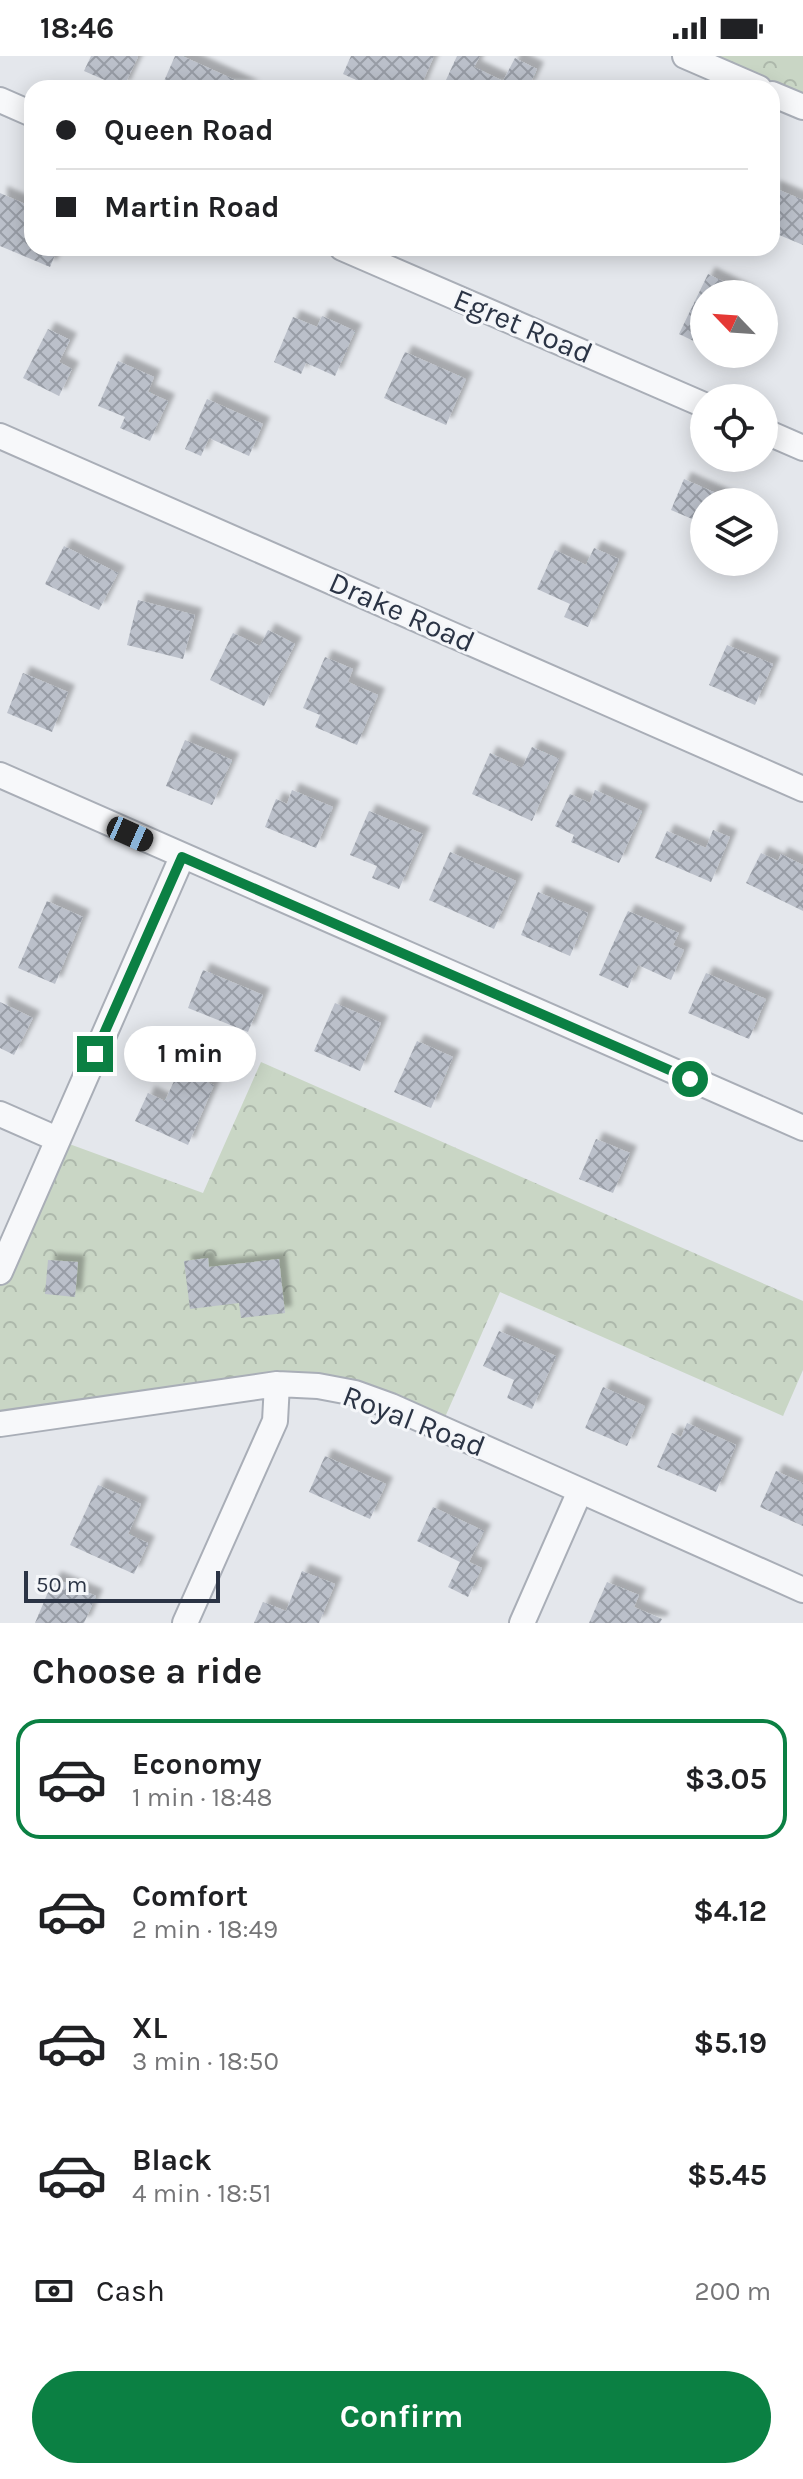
<!DOCTYPE html>
<meta charset="utf-8">
<style>
body{margin:0;font-family:Karla,sans-serif;background:#f6f6f6;color:#202124;height:100vh;display:flex;flex-direction:column;font-size:30px;white-space:nowrap}
*{box-sizing:border-box;margin:0}
p{font-size:26px;color:#757577}
.icon{flex:none;width:44px;height:44px;fill:none;stroke:currentColor;stroke-width:2;stroke-linecap:round;stroke-linejoin:round}
.map{position:relative;height:1567px;overflow:hidden}
.drawer{display:flex;flex-direction:column;background:#fff;flex:1}
.drawer>*{flex:none}
.top-card{position:absolute;left:24px;top:24px;width:756px;height:176px;border-radius:24px;box-shadow:0 4px 20px #0003;display:grid;align-content:center;height:176px;padding:0 32px;background:#fff}
.needle{width:52px;rotate:295deg}
.tools{position:absolute;left:690px;top:224px;display:grid;gap:16px}
.tools a{display:grid;place-items:center;width:88px;height:88px;border-radius:50%;background:#fff;box-shadow:0 4px 20px #0003;font-size:40px}
.scale{position:absolute;left:24px;bottom:20px;width:196px;box-sizing:border-box;padding-left:8px;border:4px solid #2b3445;border-top:0;font-size:22px;line-height:28px;white-space:nowrap;color:#2b3445;-webkit-text-stroke:6px #f4f6f9;paint-order:stroke}
.end{position:absolute;width:36px;height:36px;margin:-18px;border:10px solid #0b8043;background:#fff;box-shadow:0 0 0 4px #fff}
.from{border-radius:50%}
.bubble{position:absolute;height:56px;border-radius:28px;background:#fff;box-shadow:0 4px 20px #0003;font-size:26px;font-weight:700;line-height:56px;text-align:center}
.car{position:absolute;width:24px;height:48px;margin:-24px -12px;border-radius:10px;box-shadow:0 0 6px 2px #0007;background:linear-gradient(#222 24%,#8ab4d8 0 40%,#222 0 76%,#8ab4d8 0 86%,#222 0)}
.top-card b{display:flex;align-items:center;gap:28px;height:76px;font-size:30px}
.top-card b+b{border-top:2px solid #e0e0e0}
.top-card i{width:20px;height:20px;background:#202124}
ul{padding:0;list-style:none}
li{display:flex;align-items:center;gap:24px;height:120px;margin:0 16px 12px;padding:0 16px;border:4px solid transparent;border-radius:24px}
li div{flex:1}
li b{display:block;font-size:30px}
li em{font-style:normal;font-weight:700}
li.on{border-color:#0b8043}
li>.icon{width:72px;height:72px;stroke-width:1.5}
h2{padding:0 32px;font-size:36px;line-height:96px}
.pay{display:flex;align-items:center;gap:20px;height:88px;padding:0 32px;font-size:30px}
.pay p{margin-inline-start:auto}
.button{display:flex;gap:16px;margin-top:auto;padding:16px 32px}
.button a{flex:1;height:92px;border-radius:48px;background:#0b8043;color:#fff;font-size:32px;font-weight:700;line-height:92px;text-align:center}
.status{display:flex;justify-content:space-between;align-items:center;height:56px;padding:0 40px;background:#fff;direction:ltr}
.status svg{height:22px;fill:currentColor}
.map>svg:first-child{display:block}
.park{fill:url(#park-crowns)}
.building{fill:url(#building-cross-hatch);filter:url(#shadow)}
.lines{fill:none;stroke-linecap:round;stroke-linejoin:round}
.minor-casing{stroke:#a9aeb7;stroke-width:28}
.minor{stroke:#f7f8fa;stroke-width:24}
.route{stroke:#0b8043;stroke-width:10}
.labels{text-anchor:middle;dominant-baseline:central;stroke-width:6;stroke-linejoin:round;paint-order:stroke}
.street-label{font-size:30px;fill:#2b3445;stroke:#f4f6f9}
</style>
<div class="status"><b>18:46</b><svg viewBox="0 0 49 12"><path d="M0 12V9h3v3zM5 12V6h3v6zM10 12V3h3v9zM15 12V0h3v12zM26 1h20v11H26zM47 4h2v5h-2z"/></svg></div>
<div class="map">
<svg width="803" height="1567" viewBox="0 0 803 1567">
<defs>
<pattern id="park-crowns" width="20" height="18" patternUnits="userSpaceOnUse" patternTransform="scale(2)"><rect width="20" height="18" fill="#c9d6c5"/><path d="M2 6a3 3 0 1 1 6 0M12 15a3 3 0 1 1 6 0" fill="none" stroke="#adb8ab"/></pattern>
<pattern id="building-cross-hatch" width="8" height="8" patternUnits="userSpaceOnUse" patternTransform="scale(2)"><rect width="8" height="8" fill="#bbc0ca"/><path d="M0 0l8 8M0 8l8-8" fill="none" stroke="#989da6"/></pattern>
<filter id="shadow"><feDropShadow dx="7" dy="-7" stdDeviation="2" flood-color="#0004"/></filter>
</defs>
<rect width="100%" height="100%" fill="#e4e7ec"/>
<path class="park" d="M714,0H803V39Z
M261,1006L803,1245V1314L783,1360L500,1236L442,1368L345,1331L0,1372V1214L53,1082L203,1137Z"/>
<path class="building" d="M91,0H137L138,1L123,32L84,15Z
M175,0H182L253,32H161Z
M351,0H434L420,32H374L343,18Z
M457,0H480L474,11L503,25L515,2L537,13L528,32H463L446,24Z
M772,131L803,144V189L772,176Z
M0,137L32,151V192H58L50,211L0,190Z
M708,218L749,238H704V290L679,278Z
M322,260L355,275L335,320L306,307L301,318L274,306L293,261L317,271Z
M48,273L70,284L59,306L72,313L59,340L23,322Z
M405,296L466,323L446,369L384,342Z
M118,305L154,321L148,336L168,345L150,385L120,372L125,361L98,350Z
M207,343L263,368L249,400L209,382L201,400L185,393Z
M684,423L736,446H704V482L692,476L697,465L671,454Z
M64,490L118,517L99,554L45,528Z
M594,492L619,503L588,571L564,561L570,548L537,533L555,494L586,509Z
M138,544L195,559L183,603L127,589Z
M268,574L295,588L264,650L210,624L233,577L260,590Z
M727,589L773,608L755,649L709,629Z
M325,601L353,613L348,626L378,639L357,689L315,671L320,659L303,652Z
M23,617L68,636L52,676L7,657Z
M185,684L232,704L212,749L166,730Z
M532,691L559,703L532,765L472,738L490,697L522,712Z
M292,734L333,751L316,792L265,771L276,743L287,748Z
M595,734L642,755L619,807L571,786L574,779L555,770L570,738L590,747Z
M369,755L423,778L399,833L372,822L377,810L350,799Z
M713,774L730,781L711,826L655,802L667,775L706,792Z
M450,796L516,825L494,873L429,844Z
M761,797L778,805L781,798L803,809V855L746,827Z
M538,836L588,857L570,900L521,879Z
M47,845L83,861L55,928L18,912Z
M628,855L679,877L673,889L684,894L671,924L638,909L628,932L599,919Z
M203,914L263,939L248,976L188,952Z
M706,917L766,943L749,983L688,957Z
M0,946L33,962L14,999L0,992Z
M335,947L381,967L360,1015L314,995Z
M417,985L453,1001L431,1052L394,1036Z
M179,1014L214,1029L188,1089L135,1065L148,1037L165,1045Z
M596,1083L630,1097L613,1137L579,1123Z
M208,1202L209,1211L279,1203L285,1257L241,1262L239,1247L190,1253L184,1205Z
M48,1204L78,1206L75,1241L45,1238Z
M499,1275L556,1300L532,1353L507,1342L514,1324L483,1310Z
M603,1331L645,1350L627,1390L585,1372Z
M687,1367L736,1389L716,1436L657,1411L672,1377L681,1381Z
M325,1400L386,1428L370,1463L309,1436Z
M776,1415L803,1427V1470L760,1451Z
M98,1429L141,1448L128,1478L148,1487L134,1518L70,1489Z
M433,1451L484,1475L469,1506L482,1512L468,1541L448,1531L460,1506L417,1485Z
M302,1515L335,1528L319,1567H254L263,1546L286,1555Z
M54,1522L96,1540L84,1567H35Z
M607,1526L639,1539L634,1551L662,1563L660,1567H589Z"/>
<g class="lines">
<defs>
<path id="minor" d="M685,0L759,32
M772,38L803,51
M0,44L32,58
M342,192L704,349
M764,375L803,392
M0,380L803,733
M0,719L803,1072
M0,1058L57,1083
M0,1216L182,801
M0,1368L277,1328L318,1330L355,1337L391,1350L803,1534
M185,1567L275,1365L277,1328
M522,1567L580,1435"/>
</defs>
<use href="#minor" class="minor-casing"/>
<use href="#minor" class="minor"/>
</g>
<g class="lines">
<path class="route" d="M95,998L182,801L690,1023"/>
</g>
<g class="labels">
<g class="street-label">
<text transform="translate(523 270) rotate(23)">Egret Road</text>
<text transform="translate(402 556) rotate(24)">Drake Road</text>
<text transform="translate(414 1365) rotate(21)">Royal Road</text>
</g>
</g>
</svg>
<div class="tools">
<a><svg class="needle" viewBox="-14 -14 28 28"><path d="M0-13l5 13h-10z" fill="#e53935"/><path d="M0 13l5-13h-10z" fill="#757577"/></svg></a>
<a><svg class="icon" aria-label="locate" viewBox="0 0 24 24"><circle cx="12" cy="12" r="6"/><path d="M12 2v4M12 18v4M2 12h4M18 12h4"/></svg></a>
<a><svg class="icon" aria-label="layers" viewBox="0 0 24 24"><path d="M12 4l9 5-9 5-9-5zM3 14l9 5 9-5"/></svg></a>
</div>
<div class="scale">50 m</div>
<i class="end from" style="left:690px;top:1023px"></i>
<i class="end" style="left:95px;top:998px"></i>
<div class="bubble" style="left:124px;top:970px;width:132px">1 min</div>
<i class="car" style="left:130px;top:778px;rotate:114deg"></i>
<div class="top-card">
<b><i class="from"></i>Queen Road</b>
<b><i></i>Martin Road</b>
</div>
</div>
<section class="drawer">
<h2>Choose a ride</h2>
<ul>
<li class="on"><svg class="icon" aria-label="car" viewBox="0 0 24 24"><path d="M5 17H2v-5l4-1 3-4h7l3 4 3 1v5h-3M9 17h6M6 11h13"/><circle cx="7" cy="17" r="2"/><circle cx="17" cy="17" r="2"/></svg><div><b>Economy</b><p>1 min · 18:48</p></div><em>$3.05</em></li>
<li><svg class="icon" aria-label="car" viewBox="0 0 24 24"><path d="M5 17H2v-5l4-1 3-4h7l3 4 3 1v5h-3M9 17h6M6 11h13"/><circle cx="7" cy="17" r="2"/><circle cx="17" cy="17" r="2"/></svg><div><b>Comfort</b><p>2 min · 18:49</p></div><em>$4.12</em></li>
<li><svg class="icon" aria-label="car" viewBox="0 0 24 24"><path d="M5 17H2v-5l4-1 3-4h7l3 4 3 1v5h-3M9 17h6M6 11h13"/><circle cx="7" cy="17" r="2"/><circle cx="17" cy="17" r="2"/></svg><div><b>XL</b><p>3 min · 18:50</p></div><em>$5.19</em></li>
<li><svg class="icon" aria-label="car" viewBox="0 0 24 24"><path d="M5 17H2v-5l4-1 3-4h7l3 4 3 1v5h-3M9 17h6M6 11h13"/><circle cx="7" cy="17" r="2"/><circle cx="17" cy="17" r="2"/></svg><div><b>Black</b><p>4 min · 18:51</p></div><em>$5.45</em></li>
</ul>
<div class="pay"><svg class="icon" aria-label="cash" viewBox="0 0 24 24"><path d="M3 7h18v10H3z"/><circle cx="12" cy="12" r="2"/></svg>Cash<p>200 m</p></div>
<div class="button"><a>Confirm</a></div>
</section>
